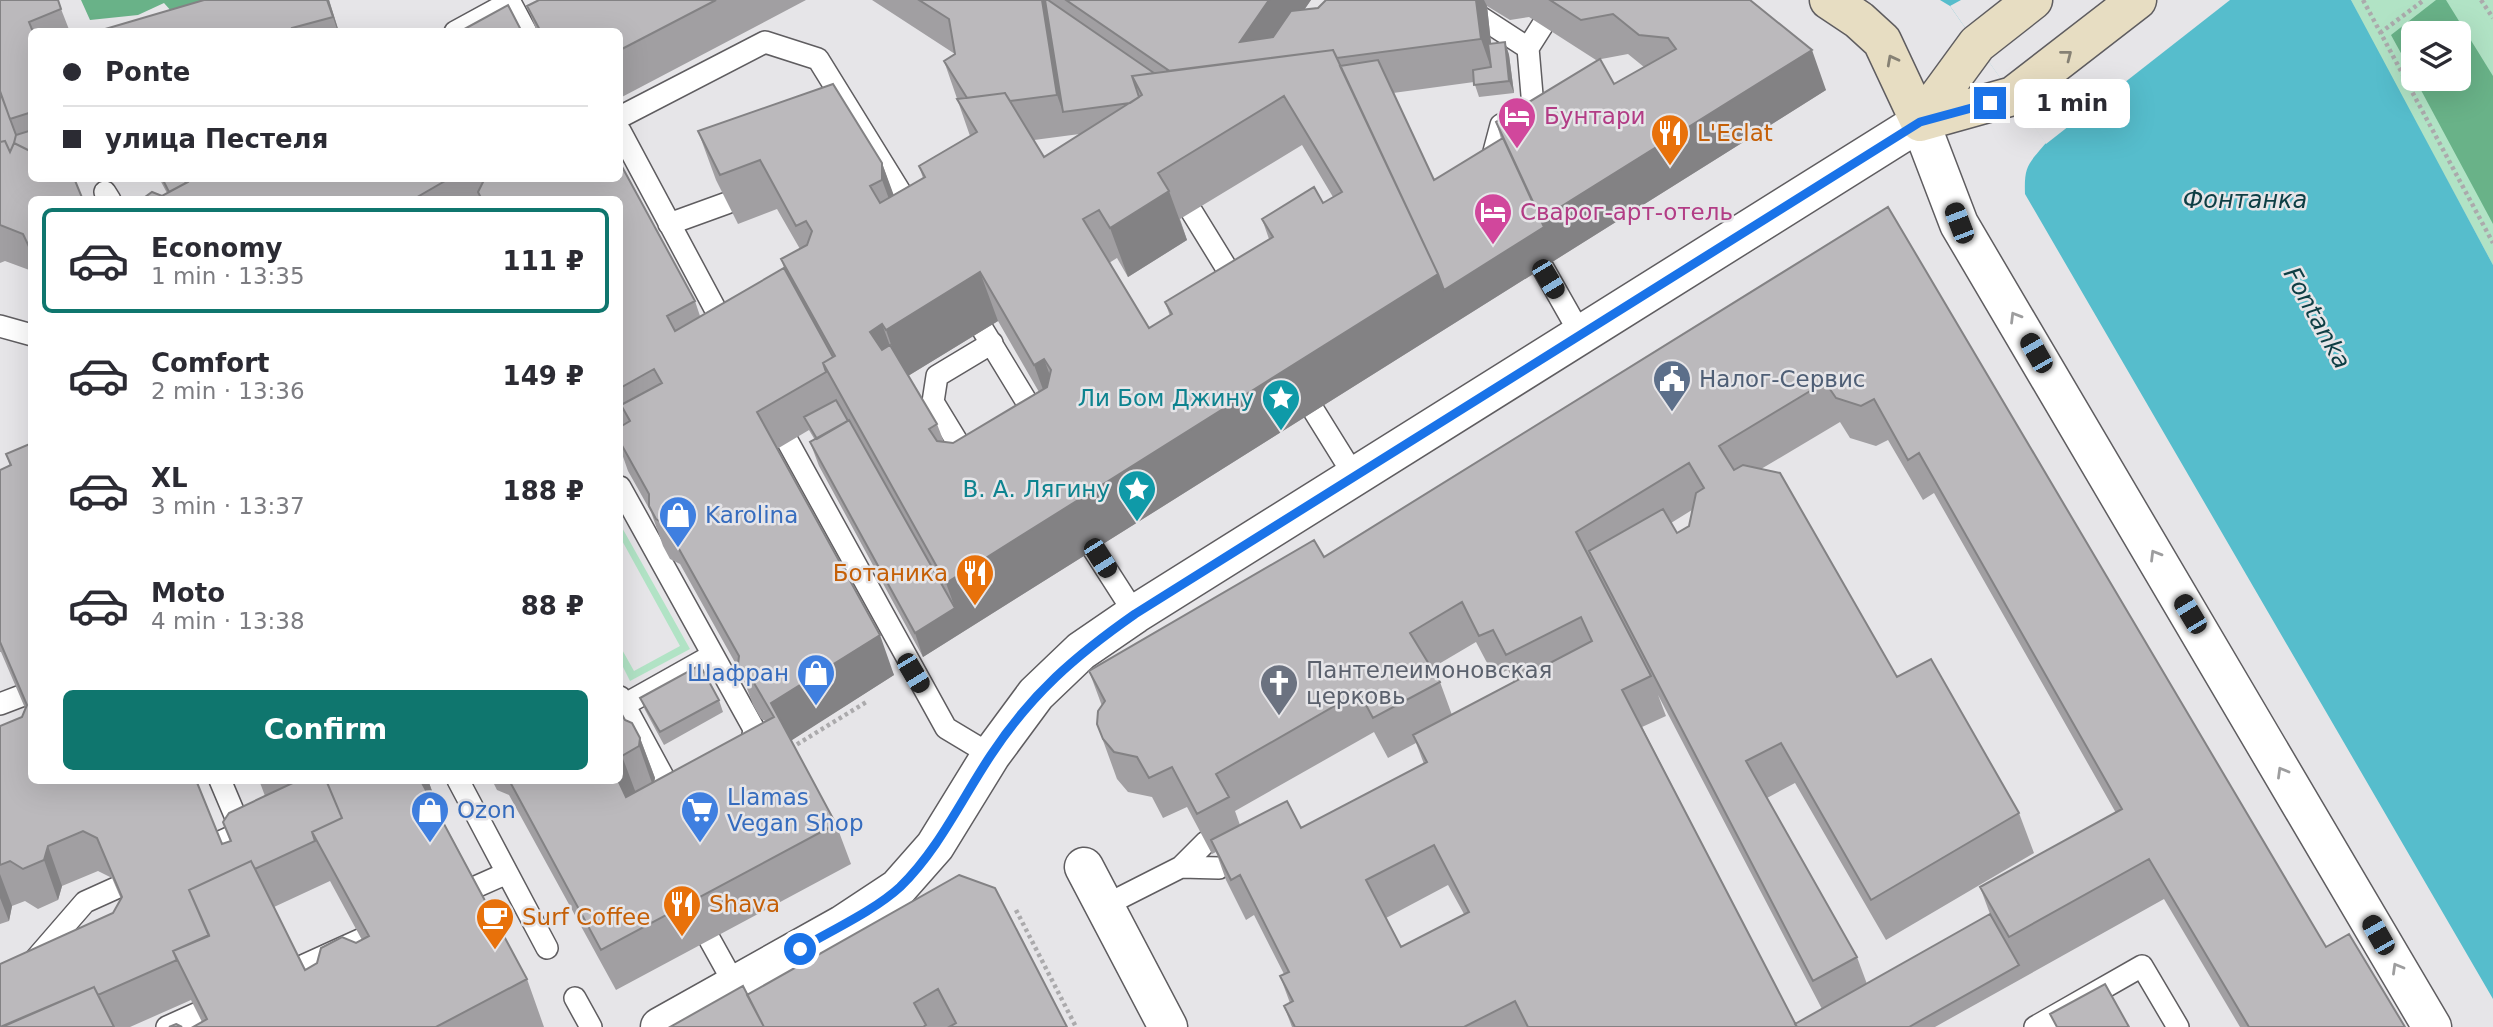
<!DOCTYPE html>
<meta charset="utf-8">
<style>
body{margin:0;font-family:"DejaVu Sans",sans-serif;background:#f7f7f7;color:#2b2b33;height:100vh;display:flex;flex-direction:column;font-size:26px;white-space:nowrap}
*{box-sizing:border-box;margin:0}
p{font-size:23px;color:#7c7c81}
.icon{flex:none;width:38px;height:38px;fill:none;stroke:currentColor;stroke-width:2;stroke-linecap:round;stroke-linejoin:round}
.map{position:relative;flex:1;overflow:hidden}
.drawer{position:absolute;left:28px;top:196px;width:595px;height:588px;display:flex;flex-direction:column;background:#fff;border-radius:10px;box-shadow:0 7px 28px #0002}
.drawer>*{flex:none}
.hud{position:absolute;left:28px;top:28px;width:595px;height:154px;border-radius:10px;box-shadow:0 7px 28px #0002;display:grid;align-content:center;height:154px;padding:0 35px;background:#fff}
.tools{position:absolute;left:2401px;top:21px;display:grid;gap:14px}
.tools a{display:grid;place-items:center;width:70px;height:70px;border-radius:10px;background:#fff;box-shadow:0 7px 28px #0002;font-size:35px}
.end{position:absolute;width:32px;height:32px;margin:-16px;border:9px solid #1a73e8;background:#fff;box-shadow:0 0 0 4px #fff}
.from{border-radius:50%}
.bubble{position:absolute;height:49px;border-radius:10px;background:#fff;box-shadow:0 7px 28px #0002;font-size:23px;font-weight:800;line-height:49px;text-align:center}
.car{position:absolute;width:21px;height:42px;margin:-21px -10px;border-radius:9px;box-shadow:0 0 5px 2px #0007;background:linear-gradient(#222 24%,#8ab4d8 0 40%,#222 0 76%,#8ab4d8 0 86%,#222 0)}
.hud b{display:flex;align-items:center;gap:24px;height:66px;font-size:26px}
.hud b+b{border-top:2px solid #e1e1e2}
.hud i{width:18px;height:18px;background:#2b2b33}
ul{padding:12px 0 0;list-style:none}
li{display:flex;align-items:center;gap:21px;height:105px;margin:0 14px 10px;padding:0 21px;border:4px solid transparent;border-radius:10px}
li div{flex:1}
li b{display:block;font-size:26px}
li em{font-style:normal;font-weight:800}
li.selected{border-color:#0f766e}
li>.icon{width:63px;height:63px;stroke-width:1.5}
.cta{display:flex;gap:14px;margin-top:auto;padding:14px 35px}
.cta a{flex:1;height:80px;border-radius:10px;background:#0f766e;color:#fff;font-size:28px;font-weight:800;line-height:80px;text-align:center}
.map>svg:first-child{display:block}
.green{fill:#b1e3c5;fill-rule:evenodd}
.forest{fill:#69b288}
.water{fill:#56bdcc}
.pier{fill:#e6e5e8}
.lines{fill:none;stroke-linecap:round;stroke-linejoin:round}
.service-casing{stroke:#5f5d60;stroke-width:24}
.minor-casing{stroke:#5f5d60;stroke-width:41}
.tertiary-casing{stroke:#5f5d60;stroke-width:41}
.secondary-casing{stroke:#5f5d60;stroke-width:41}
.path{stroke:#abaaac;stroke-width:4.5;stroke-dasharray:3.5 3.5;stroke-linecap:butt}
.service{stroke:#fff;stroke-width:21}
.minor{stroke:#fff;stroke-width:38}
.tertiary{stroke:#fff;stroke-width:38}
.secondary{stroke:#e7ddc2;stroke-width:38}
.wall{fill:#a19fa2;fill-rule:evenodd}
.shaded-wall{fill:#838284}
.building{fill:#bbb9bc;stroke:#838284;stroke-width:2;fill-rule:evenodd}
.oneway{stroke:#868174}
.oneway2{stroke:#9d9d9e}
.route{stroke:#1a73e8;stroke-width:9}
.labels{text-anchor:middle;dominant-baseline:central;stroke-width:5;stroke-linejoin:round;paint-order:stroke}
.hotel-label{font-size:23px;fill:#b23c85;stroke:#e6e5e8;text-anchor:start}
.food-label{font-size:23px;fill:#c56008;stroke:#e6e5e8;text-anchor:start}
.service-label{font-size:23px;fill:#4e5e75;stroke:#e6e5e8;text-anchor:start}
.culture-label{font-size:23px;fill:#0d838f;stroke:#e6e5e8;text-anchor:end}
.shop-label{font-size:23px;fill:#366cbe;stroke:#e6e5e8;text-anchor:start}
.worship-label{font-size:23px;fill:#5b616d;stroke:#e6e5e8;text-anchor:start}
.water-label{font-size:24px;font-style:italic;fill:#0d3e44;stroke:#e6e5e8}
</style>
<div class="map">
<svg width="2493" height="1027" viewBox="0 0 2493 1027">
<rect width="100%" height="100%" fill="#e6e5e8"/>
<path class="green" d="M2351,0H2493V265L2366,30ZM2413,33H2459V79H2413Z
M620,524L690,649L630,681L620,661V646L634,671L680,646L620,537Z"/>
<path class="forest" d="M81,0H305L180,21L164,3L138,15L90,20Z
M2436,0H2446L2493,76V224L2415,79H2459V33H2413V75L2391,35Z"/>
<path class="water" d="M1940,0H2351L2493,265V999L2025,194C2024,166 2028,164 2046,143L1950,6Z"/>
<path class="pier" d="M1961,0H2230L2046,144L1950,6Z"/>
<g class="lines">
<defs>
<path id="service" d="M1454,0L1528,48
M455,32L510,2L526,32
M620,117L765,42L818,59L915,216
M620,131L727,331
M1496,168L1492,159L1501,125L1533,107L1528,48L1542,26
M105,192L110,200
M1192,212L1240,290
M669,224L727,203
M1543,268L1581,335
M0,326L32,335
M983,330L1039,422L1037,423
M1314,411L1355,477
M788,442L946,728L991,755
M981,454L961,448L933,402L937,376L992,343
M620,487L754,729L750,753L747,755
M1094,550L1135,614
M620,697L673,795
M0,704L21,696
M624,705L713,655
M220,780L242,832L220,842
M458,780L547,948
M1206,842L1181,867L1219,868
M471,889L507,873
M1104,906L1181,867
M710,940L735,985
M33,962L85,902L116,888
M298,968L362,939
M575,998L591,1027
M167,1027L198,1013
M2035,1027L2142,966L2178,1027"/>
<path id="minor" d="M1084,867L1168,1027"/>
<path id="tertiary" d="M660,1027L842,925L898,888L935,846L991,755L1036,694L1081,651L1135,614L1920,122L1959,224L2432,1027"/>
<path id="secondary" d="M1829,0L1859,20L1882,41L1920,122
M1920,122L2013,96L2137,0
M1920,122L1977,44L2033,0"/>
</defs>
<use href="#service" class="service-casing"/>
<use href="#minor" class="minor-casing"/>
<use href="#tertiary" class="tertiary-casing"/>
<use href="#secondary" class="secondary-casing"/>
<path class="path" d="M2363,0L2493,243
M2481,0L2493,18
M2380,33L2424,0
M791,748L868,701
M1016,910L1076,1027"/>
<use href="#service" class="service"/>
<use href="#minor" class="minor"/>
<use href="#tertiary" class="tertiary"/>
<use href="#secondary" class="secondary"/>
</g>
<path class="wall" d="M0,0L61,9L70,32H32V271L5,261L0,263Z
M329,0L339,32H95Z
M539,0H806L620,98V32H537L527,6Z
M872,0H1311L1304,10L1318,8L1326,0H1750L1826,90L923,657L819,466L810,442L815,440L809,430L777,449L894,675L791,740L836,824L851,864L616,990L509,795L497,790L492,780H620L625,720L640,738L655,778L654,782L766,721L761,719L753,705L742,675L680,564L670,559L663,546L651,512L628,471L620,448V200H141L162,196L167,193L159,178H620L695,301L700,316L784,268L781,259L800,249L777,209L738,224L716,180L698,131L882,163L893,195L923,178L919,166L970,136L944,61L955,54ZM1487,6L1510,20L1529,17L1596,60L1628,54L1644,67L1614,84L1496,122L1500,135L1501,139L1434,180L1393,93L1474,82L1479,97L1514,93L1509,55L1505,42L1491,44ZM1080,134L1044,157L1034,140L1072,135ZM1302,145L1333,197L1323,203L1262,219L1269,239L1165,302L1170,316L1149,328L1109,263L1117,258L1128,277L1187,240L1180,219ZM998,321L1039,392L953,443L944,442L937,424L908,376Z
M1888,207L2326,947L2405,1027H2240L2164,899L1935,1027H1292L1284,1006L1290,1003L1280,976L1284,974L1254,915L1246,920L1226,880L1216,852L1212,854L1187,807L1163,818L1152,797L1128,792L1117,779L1097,724L1102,706L1089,671L1324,557ZM1840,422L1850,438L1876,446L1888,440L1923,500L1934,493L2116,813L1980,887L1990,914L1867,984L1857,957L1767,798L1795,783L1886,940L2034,853L2019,813L1897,677L1761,469ZM1692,510L1689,526L1677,533L1671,523ZM1476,642L1494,676L1508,670L1514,682L1452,715L1440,682L1432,668ZM1658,695L1822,1009L1795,1024L1642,727L1666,716ZM1374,732L1388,758L1416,743L1424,764L1301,828L1240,825L1235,811ZM1448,885L1464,914L1401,947L1386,918Z
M32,443V780L222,844L230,841L223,822L265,796L259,780H428L442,819L527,979L544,1027H193L202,1022L191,1000L130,1027H0L113,913L121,899L112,878L98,871L62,886L58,900L38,909L25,901L12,906L9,921L0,924V726L22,717L25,708L1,652H0V470L10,466L6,454ZM330,881L362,940L305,970L274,907Z
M640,698L719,700L723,712L664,745L645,710Z
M959,875L1067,1027H670L747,995Z"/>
<path class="shaded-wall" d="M327,0H329L339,32H338Z
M1042,0H1046L1063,112L1057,95Z
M1269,0H1311L1264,68L1240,42Z
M1476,0H1484L1487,6L1495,79L1481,39Z
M1505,42L1509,55L1514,93L1509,81Z
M1812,50L1826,90L923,657L915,633L955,608L946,583L1438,274L1544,227L1541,219Z
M882,163L900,212V229L882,180Z
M1169,191L1187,240L1128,277L1110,228Z
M980,272L998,321L903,379L886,330Z
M882,324L900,373L888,380L870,332Z
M1044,359L1062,408L1052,414L1034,365Z
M880,635L894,675L786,744L771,703Z
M640,738L655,778L653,786L639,746Z
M622,756L637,796L631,817L618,780H620V765Z
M423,780H428L442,818L440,832L422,783Z
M48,846L62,886L58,900L44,860Z
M0,874L12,906L9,921L0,898Z"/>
<path class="building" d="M0,0H58L61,9L29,22L33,32H32V112L10,119L0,91Z
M204,0H327L333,17L292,28L293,32H95Z
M539,0H716L620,50V32H541L527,6Z
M919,0H1042L1057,95L1010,101L1005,93L967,98L944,61L955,54L949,19Z
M1045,0H1048L1154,73L1132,76L1139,97L1130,103L1063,112Z
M1066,0H1269L1240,42L1273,37L1291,11L1318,8L1326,0H1476L1481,39L1337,58L1333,50L1167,71L1168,70Z
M1550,0H1750L1812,50L1541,219L1496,122L1600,59L1614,84L1676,49L1668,38L1639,35L1613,14L1581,20Z
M508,5L522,32H459Z
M1505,42L1509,81L1474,85L1473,70L1491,67L1488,44Z
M1333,50L1438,274L946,583L823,363L835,356L781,259L807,245L812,231L806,221L796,226L760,160L720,175L698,131L833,84L882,163V180L870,186L880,203L925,177L919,166L977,132L957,99L1005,93L1044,157L1142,95L1132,76ZM1284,96L1342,192L1323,203L1314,187L1262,219L1273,237L1165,302L1172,314L1149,328L1083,219L1099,210L1110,228L1169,191L1158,173ZM980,272L1034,365L1044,359L1051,370L1047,387L953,443L937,441L929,429L937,424L890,345L882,350L870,332L882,324L886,330Z
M1378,60L1434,180L1503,138L1544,227L1444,290L1438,274L1340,66Z
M0,92L16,135L14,143L10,152L5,141L0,142Z
M32,130V152L14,143L16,135Z
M5,141L10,152L14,143L32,152V178H61L60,180L66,178H74L83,200H32V253L23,234L0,225V142Z
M620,163L695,301L667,316L675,331L784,268L833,357L823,363L826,372L757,412L880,635L771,703L836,824L601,950L509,780H618L626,797L774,717L754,683L746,679L738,665L739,656L665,524L656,519L649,506V494L620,442V427L630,421L621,405L662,383L654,369L620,388V200H482L478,192L485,178H620Z
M162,178H183L186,183L169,192Z
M187,178H450L412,200H141L152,192L162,196L188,182Z
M1888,207L2326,947L2349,934L2405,1027H2249L2149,859L2009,937L1980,887L2122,809L1919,453L1908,460L1874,399L1861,406L1836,398L1825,382L1719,446L1734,470L1743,465L1780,473L1897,677L1931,659L2019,813L1871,900L1781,743L1746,761L1857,957L1813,981L1589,551L1663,509L1677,533L1689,526L1696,493L1704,488L1689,463L1576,532L1651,676L1622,690L1797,1027H1528L1515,1001L1464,1027H1295L1284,1006L1293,1001L1280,976L1289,972L1240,875L1231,880L1211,840L1287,801L1301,828L1427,762L1413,735L1592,641L1581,617L1506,655L1493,630L1479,636L1462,602L1410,633L1440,682L1373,718L1359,692L1216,774L1229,797L1197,814L1172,767L1149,778L1137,757L1114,752L1103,739L1097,724L1098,711L1105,701L1089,671L1314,540L1324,557ZM1434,845L1469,912L1401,947L1366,880Z
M836,400L848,421L817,439L804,417Z
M849,420L955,608L915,633L810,442Z
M32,443V592H30L32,596V780H196L222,844L231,841L223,822L229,813L299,780H326L342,818L312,832L315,841L255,869L251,861L189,890L209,936L173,951L177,960L98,995L94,987L0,1027V964L113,913L122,897L97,838L83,831L48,846L44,860L23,869L10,861L0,865V726L22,717L27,705L0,642V470L11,465L6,454Z
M700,665L719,700L660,732L640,698Z
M620,711L625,720L632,723L640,738L639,746L622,756L620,765Z
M326,780H423L422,783L527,979L436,1027H193L207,1019L173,951L209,935L189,890L251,861L305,970L317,963L321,948L342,937L356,943L369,936L312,832L342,818Z
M959,875L995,888L1067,1027H949L956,1023L938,989L914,1003L926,1025L923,1027H764L747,995Z
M1990,914L2019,965L1909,1027H1797L1795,1024Z
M2105,984L2129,1027H2057L2050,1014Z
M743,986L764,1027H670Z
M94,987L114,1027H2Z
M176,1024L182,1027H169Z"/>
<defs><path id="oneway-chevron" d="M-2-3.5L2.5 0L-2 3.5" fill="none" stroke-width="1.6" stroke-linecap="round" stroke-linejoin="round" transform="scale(1.75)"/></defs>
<g class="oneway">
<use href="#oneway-chevron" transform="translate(2067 55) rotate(-38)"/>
<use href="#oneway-chevron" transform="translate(1892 60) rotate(-118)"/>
</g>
<g class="oneway2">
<use href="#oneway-chevron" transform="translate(2015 317) rotate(-121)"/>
<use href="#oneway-chevron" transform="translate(2155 555) rotate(-121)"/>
<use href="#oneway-chevron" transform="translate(2282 772) rotate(-120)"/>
<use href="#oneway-chevron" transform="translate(2397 968) rotate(-120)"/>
</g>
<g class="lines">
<path class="route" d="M800,949C830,931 874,911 900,887C939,849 961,800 991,755C1031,694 1075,656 1135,614L1920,122L1990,103"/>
</g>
<defs>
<symbol id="hotel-pin" viewBox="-11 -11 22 30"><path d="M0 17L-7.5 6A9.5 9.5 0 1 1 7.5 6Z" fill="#d1479c" stroke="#e6e5e8"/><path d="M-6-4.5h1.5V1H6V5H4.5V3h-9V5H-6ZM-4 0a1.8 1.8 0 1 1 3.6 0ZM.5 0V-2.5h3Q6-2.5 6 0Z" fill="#fff"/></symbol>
<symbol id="restaurant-pin" viewBox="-11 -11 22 30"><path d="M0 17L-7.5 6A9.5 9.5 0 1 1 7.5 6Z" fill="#e8710a" stroke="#e6e5e8"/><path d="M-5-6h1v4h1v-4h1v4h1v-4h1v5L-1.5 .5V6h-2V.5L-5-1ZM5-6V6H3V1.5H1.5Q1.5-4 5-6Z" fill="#fff"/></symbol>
<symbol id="civic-pin" viewBox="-11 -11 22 30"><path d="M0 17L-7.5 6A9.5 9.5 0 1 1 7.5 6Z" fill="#5c6f8a" stroke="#e6e5e8"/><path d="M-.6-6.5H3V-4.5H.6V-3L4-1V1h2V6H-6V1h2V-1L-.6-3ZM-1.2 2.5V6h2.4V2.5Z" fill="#fff"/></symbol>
<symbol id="sight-pin" viewBox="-11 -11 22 30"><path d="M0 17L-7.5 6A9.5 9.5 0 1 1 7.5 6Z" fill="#0f9aa8" stroke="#e6e5e8"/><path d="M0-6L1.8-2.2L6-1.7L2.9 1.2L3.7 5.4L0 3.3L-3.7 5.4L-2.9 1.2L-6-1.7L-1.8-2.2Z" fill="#fff"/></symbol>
<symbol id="shop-pin" viewBox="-11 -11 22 30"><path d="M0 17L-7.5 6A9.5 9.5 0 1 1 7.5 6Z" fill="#3f7fe0" stroke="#e6e5e8"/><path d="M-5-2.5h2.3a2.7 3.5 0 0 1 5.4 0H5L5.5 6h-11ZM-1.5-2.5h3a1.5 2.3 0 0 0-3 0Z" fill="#fff"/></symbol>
<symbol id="church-pin" viewBox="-11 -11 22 30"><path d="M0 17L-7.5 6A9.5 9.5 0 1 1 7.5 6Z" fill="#6b7280" stroke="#e6e5e8"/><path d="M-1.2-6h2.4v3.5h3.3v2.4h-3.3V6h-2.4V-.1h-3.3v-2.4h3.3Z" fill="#fff"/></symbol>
<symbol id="supermarket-pin" viewBox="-11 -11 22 30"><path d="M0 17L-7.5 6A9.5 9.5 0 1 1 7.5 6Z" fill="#3f7fe0" stroke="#e6e5e8"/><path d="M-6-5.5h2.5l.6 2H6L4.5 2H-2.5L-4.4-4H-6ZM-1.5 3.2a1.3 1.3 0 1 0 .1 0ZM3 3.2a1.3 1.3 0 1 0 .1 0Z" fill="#fff"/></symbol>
<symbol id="cafe-pin" viewBox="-11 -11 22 30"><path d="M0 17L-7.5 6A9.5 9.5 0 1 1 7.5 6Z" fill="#e8710a" stroke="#e6e5e8"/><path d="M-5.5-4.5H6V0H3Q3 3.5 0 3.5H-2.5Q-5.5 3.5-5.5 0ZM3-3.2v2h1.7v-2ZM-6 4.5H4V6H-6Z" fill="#fff"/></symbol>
</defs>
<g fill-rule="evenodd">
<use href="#hotel-pin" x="1495" y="94" width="44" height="60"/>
<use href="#restaurant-pin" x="1648" y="111" width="44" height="60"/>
<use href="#hotel-pin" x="1471" y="190" width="44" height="60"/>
<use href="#civic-pin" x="1650" y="357" width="44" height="60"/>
<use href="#sight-pin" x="1259" y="376" width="44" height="60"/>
<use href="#sight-pin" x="1115" y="467" width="44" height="60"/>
<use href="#shop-pin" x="656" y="493" width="44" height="60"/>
<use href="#restaurant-pin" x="953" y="551" width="44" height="60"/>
<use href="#shop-pin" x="794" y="651" width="44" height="60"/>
<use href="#church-pin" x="1257" y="661" width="44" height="60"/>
<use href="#shop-pin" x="408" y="788" width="44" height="60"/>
<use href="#supermarket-pin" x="678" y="788" width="44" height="60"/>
<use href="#restaurant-pin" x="660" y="882" width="44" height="60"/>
<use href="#cafe-pin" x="473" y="895" width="44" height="60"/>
</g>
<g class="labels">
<g class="hotel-label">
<text x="1544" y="116">Бунтари</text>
<text x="1520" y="212">Сварог-арт-отель</text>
</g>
<g class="food-label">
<text x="1697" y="133">L'Eclat</text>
<text x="948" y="573" text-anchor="end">Ботаника</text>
<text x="709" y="904">Shava</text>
<text x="522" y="917">Surf Coffee</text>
</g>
<g class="service-label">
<text x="1699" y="379">Налог-Сервис</text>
</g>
<g class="culture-label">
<text x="1254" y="398">Ли Бом Джину</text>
<text x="1110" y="489">В. А. Лягину</text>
</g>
<g class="shop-label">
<text x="705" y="515">Karolina</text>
<text x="789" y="673" text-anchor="end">Шафран</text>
<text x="727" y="797">Llamas<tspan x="727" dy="26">Vegan Shop</tspan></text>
<text x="457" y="810">Ozon</text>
</g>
<g class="worship-label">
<text x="1306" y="670">Пантелеимоновская<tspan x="1306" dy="26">церковь</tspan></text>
</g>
<g class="water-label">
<text x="2245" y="200">Фонтанка</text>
<text transform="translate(2317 318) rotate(61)">Fontanka</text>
</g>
</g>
</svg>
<div class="tools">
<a><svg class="icon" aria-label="layers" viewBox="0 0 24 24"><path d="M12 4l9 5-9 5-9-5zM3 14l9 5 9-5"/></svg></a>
</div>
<i class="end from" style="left:800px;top:949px"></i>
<i class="end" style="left:1990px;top:103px"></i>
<div class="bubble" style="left:2014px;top:79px;width:116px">1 min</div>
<i class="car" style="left:1959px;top:223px;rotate:339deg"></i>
<i class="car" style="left:1548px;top:279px;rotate:149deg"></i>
<i class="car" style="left:2036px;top:353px;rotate:330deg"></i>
<i class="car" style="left:1100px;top:558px;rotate:148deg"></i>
<i class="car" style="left:2190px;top:614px;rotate:329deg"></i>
<i class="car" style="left:913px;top:673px;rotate:149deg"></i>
<i class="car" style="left:2378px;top:935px;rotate:330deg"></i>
<div class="hud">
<b><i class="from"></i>Ponte</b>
<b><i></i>улица Пестеля</b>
</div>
<section class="drawer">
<ul>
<li class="selected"><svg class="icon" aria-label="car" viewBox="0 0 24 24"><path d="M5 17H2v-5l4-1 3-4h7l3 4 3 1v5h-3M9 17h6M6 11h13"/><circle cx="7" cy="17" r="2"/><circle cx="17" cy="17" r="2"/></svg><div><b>Economy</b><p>1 min · 13:35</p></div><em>111 ₽</em></li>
<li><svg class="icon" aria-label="car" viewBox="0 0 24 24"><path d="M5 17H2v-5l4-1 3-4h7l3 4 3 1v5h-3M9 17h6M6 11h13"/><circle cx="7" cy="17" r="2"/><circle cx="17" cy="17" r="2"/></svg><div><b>Comfort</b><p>2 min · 13:36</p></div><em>149 ₽</em></li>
<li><svg class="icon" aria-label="car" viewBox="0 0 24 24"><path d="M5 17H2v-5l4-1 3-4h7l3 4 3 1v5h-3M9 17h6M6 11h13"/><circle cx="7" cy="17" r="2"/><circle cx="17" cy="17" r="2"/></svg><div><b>XL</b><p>3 min · 13:37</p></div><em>188 ₽</em></li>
<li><svg class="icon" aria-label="car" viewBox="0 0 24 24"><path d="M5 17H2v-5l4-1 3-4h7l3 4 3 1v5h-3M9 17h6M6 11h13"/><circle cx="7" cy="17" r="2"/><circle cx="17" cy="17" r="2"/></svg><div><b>Moto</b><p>4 min · 13:38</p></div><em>88 ₽</em></li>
</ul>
<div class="cta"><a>Confirm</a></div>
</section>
</div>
